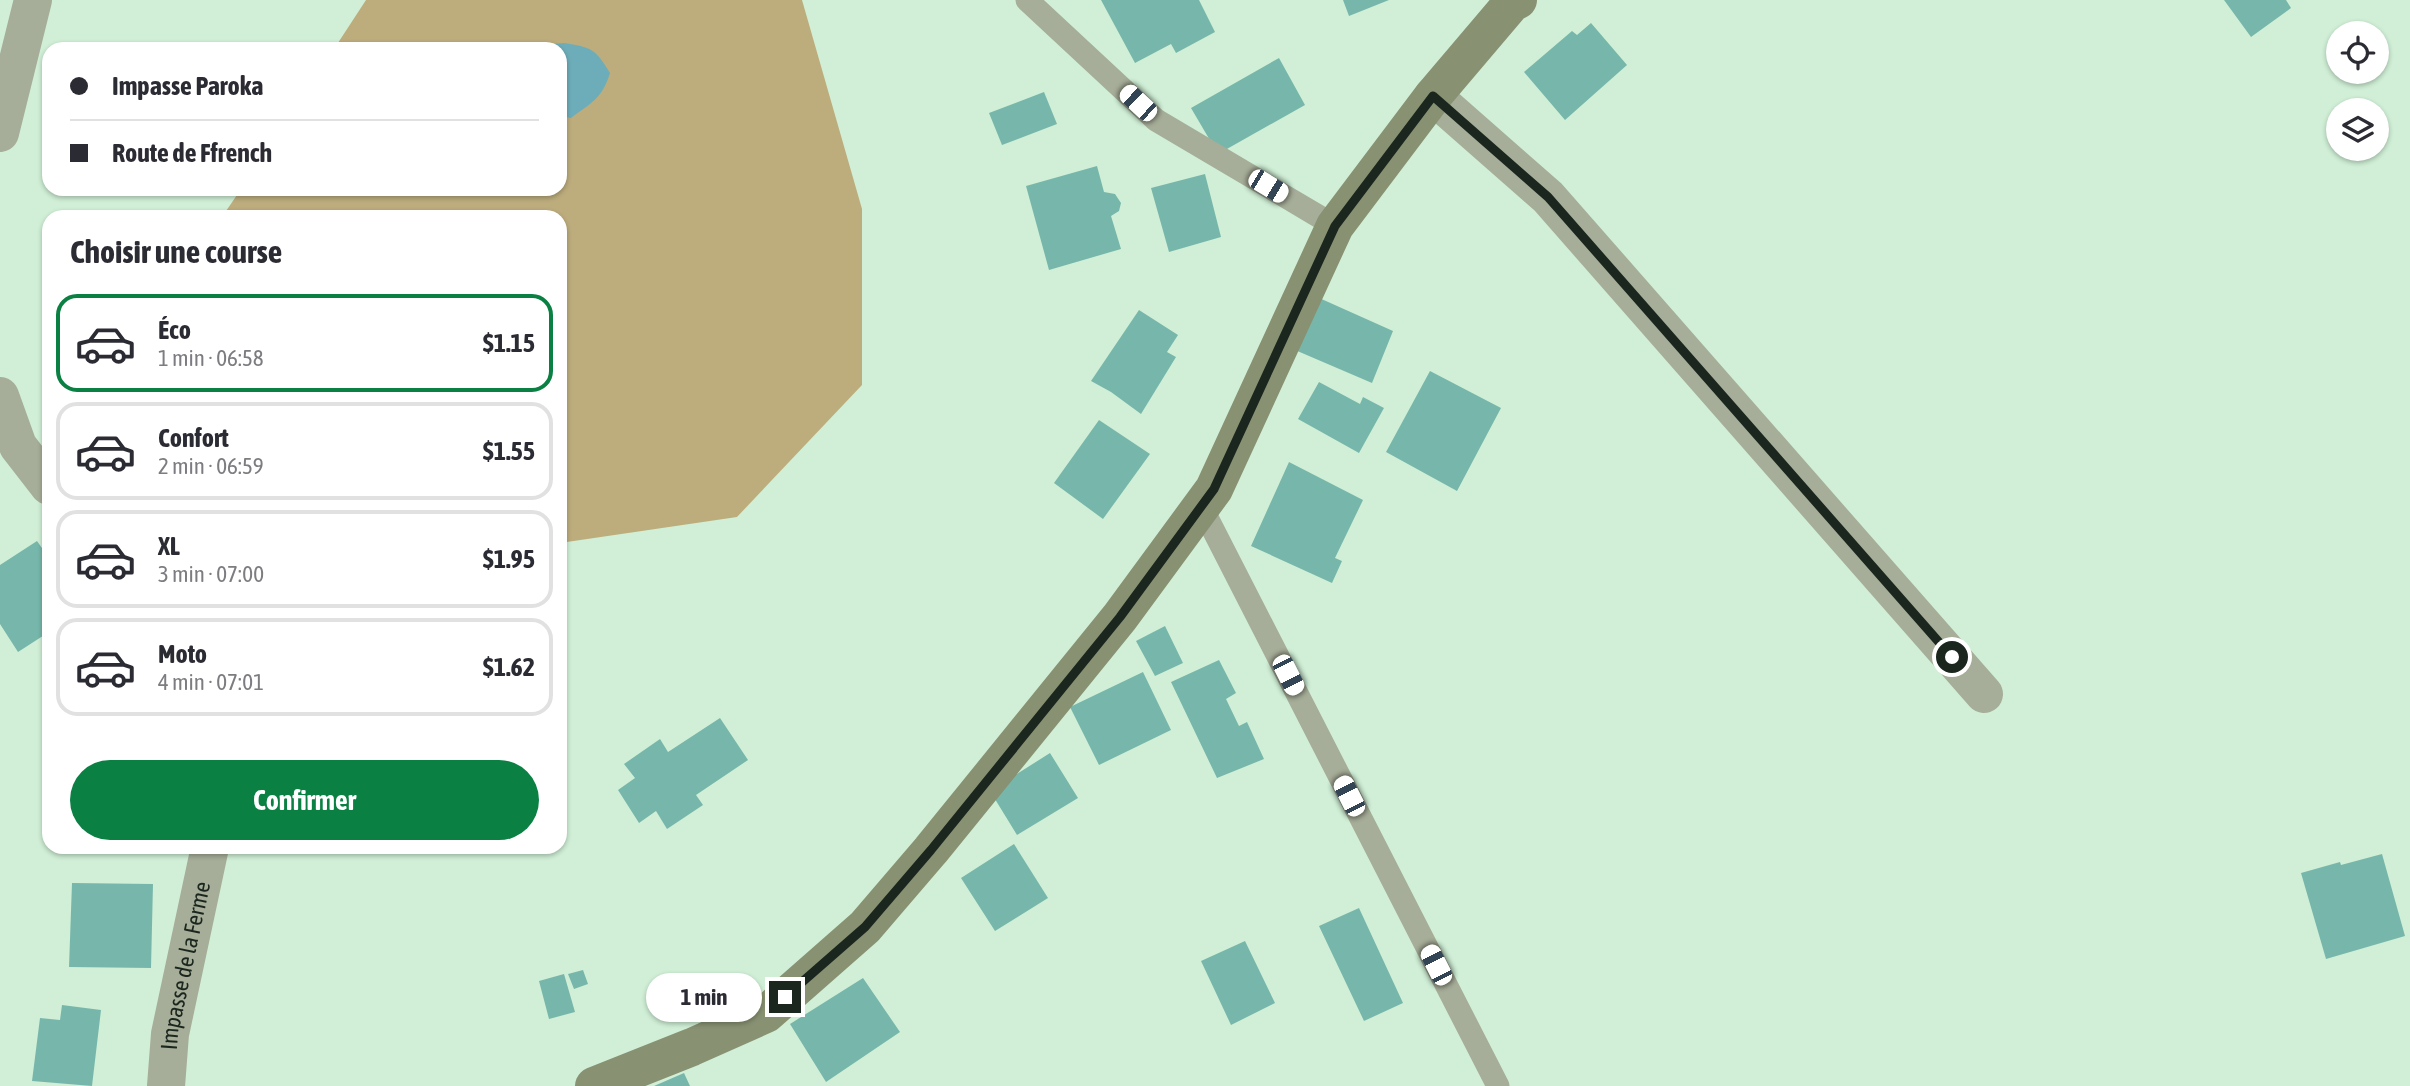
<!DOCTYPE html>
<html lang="fr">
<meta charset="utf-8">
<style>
body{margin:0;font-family:"Asap Condensed",sans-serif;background:#f7f7f7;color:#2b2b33;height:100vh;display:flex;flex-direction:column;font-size:26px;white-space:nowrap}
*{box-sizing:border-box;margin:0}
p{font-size:23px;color:#7c7c81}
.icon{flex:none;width:38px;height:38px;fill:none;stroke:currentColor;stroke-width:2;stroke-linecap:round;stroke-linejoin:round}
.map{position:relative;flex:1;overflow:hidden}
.sheet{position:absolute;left:42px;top:210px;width:525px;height:644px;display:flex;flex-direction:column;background:#fff;border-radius:21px;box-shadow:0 2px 5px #0004}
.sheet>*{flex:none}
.banner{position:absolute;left:42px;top:42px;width:525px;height:154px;border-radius:21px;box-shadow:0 2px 5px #0004;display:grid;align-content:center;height:154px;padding:0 28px;background:#fff}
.tools{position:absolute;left:2326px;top:21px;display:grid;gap:14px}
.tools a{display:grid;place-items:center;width:63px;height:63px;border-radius:50%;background:#fff;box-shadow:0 2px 5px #0004;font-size:35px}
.end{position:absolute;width:32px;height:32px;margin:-16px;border:9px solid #1b271e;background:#fff;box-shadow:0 0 0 4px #fff}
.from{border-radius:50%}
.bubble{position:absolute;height:49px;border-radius:24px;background:#fff;box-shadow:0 2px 5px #0004;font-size:23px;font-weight:700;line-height:49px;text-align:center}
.car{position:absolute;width:21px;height:42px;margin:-21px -10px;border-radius:9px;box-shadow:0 0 5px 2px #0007;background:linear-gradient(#fff 24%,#345 0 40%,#fff 0 76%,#345 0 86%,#fff 0)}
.banner b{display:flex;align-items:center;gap:24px;height:66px;font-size:26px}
.banner b+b{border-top:2px solid #e1e1e2}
.banner i{width:18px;height:18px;background:#2b2b33}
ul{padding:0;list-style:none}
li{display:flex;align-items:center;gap:21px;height:98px;margin:0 14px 10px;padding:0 14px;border:4px solid #e1e1e2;border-radius:21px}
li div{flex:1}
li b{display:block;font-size:26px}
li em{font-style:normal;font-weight:700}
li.active{border-color:#0b8043}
li>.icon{width:63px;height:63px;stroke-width:1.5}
h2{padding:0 28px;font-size:32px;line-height:84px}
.action{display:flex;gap:14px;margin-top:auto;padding:14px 28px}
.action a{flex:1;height:80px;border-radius:42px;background:#0b8043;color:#fff;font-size:28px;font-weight:700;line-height:80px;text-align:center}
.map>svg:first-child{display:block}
.forest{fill:#bdad7d}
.water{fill:#6dadb9}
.building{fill:#77b7ab}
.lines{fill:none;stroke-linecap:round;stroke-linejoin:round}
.lane{stroke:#a6ad98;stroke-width:23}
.street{stroke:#a6ad98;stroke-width:38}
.secondary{stroke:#889172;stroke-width:38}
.route{stroke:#1b271e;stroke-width:9}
.labels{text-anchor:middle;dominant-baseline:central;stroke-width:6;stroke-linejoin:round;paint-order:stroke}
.street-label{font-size:23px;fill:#1b271e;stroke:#ddfde3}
</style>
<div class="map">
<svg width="2410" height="1086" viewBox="0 0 2410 1086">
<rect width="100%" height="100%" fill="#d0efd6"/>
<path class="forest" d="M366,0H802L862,209V385L737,517L560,543V217H222L241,189H560V49H334Z"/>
<path class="water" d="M564,43C591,47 596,49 610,73C602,99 591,103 571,118L560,116V49H535L541,45Z"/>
<path class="building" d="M1101,0H1199L1215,32L1176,53L1171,44L1135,63Z
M1343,0H1389L1349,16Z
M2224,0H2286L2291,8L2251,37Z
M1591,23L1627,65L1565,120L1524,72L1572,31L1577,35Z
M1279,58L1305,105L1218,154L1191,108Z
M1044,92L1057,124L1002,145L989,113Z
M1097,166L1104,192L1115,194L1121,203L1119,211L1111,216L1121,249L1049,270L1026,186Z
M1205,174L1221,237L1169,252L1151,188Z
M1317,297L1393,331L1372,383L1295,350Z
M1139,310L1178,335L1167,352L1176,357L1141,414L1111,392L1091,381Z
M1430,371L1501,408L1457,491L1386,452Z
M1319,382L1360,404L1363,397L1384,408L1359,453L1298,419Z
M1099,420L1150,454L1103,519L1054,483Z
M1289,462L1363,500L1335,558L1342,561L1332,583L1251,546Z
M37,541L49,558V632L18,652L0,624V565Z
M1165,626L1183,663L1155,676L1136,641Z
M1219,660L1236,693L1226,699L1239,726L1247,722L1264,759L1217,778L1171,682Z
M1143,672L1171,730L1099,765L1070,707Z
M720,718L748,760L696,795L703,805L667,829L656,811L639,823L618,790L635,778L624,764L660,739L668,752Z
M1050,753L1078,798L1017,835L990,791Z
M1014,844L1048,898L995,931L961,878Z
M2382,854L2405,936L2326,959L2301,873L2340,862L2341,865Z
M72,883L153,884L151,968L69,967Z
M1359,908L1403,1003L1364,1021L1319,926Z
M1245,941L1275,1003L1231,1025L1201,961Z
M583,970L588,984L574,989L568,974Z
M564,974L575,1012L549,1019L539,981Z
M863,978L900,1032L826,1082L790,1024Z
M62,1005L101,1010L92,1086L32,1081L40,1018L60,1020Z
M684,1073L690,1086H654Z"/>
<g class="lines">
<path class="lane" d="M1027,0L1156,120L1335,226
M1201,506L1498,1086"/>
<g class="street">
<path d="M1433,96L1548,197L1984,694"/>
<path d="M0,133L33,0"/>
<path d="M0,396L18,446L49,486"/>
<path id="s1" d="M166,1086L170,1034L210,847"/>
</g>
<path class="secondary" d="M594,1086L692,1047L766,1014L865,927L931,850L1120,617L1214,489L1335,226L1433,96L1512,3L1518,0"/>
</g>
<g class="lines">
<path class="route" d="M785,997L865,927L931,850L1120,617L1214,489L1335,226L1433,96L1548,197L1952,657"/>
</g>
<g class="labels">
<g class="street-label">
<text stroke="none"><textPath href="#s1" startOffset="122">Impasse de la Ferme</textPath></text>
</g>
</g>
</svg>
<div class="tools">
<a><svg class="icon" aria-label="locate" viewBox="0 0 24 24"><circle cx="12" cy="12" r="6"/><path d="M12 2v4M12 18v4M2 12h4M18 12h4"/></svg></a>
<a><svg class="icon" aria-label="layers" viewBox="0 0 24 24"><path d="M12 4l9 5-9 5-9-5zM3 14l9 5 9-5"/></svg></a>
</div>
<i class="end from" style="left:1952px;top:657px"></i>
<i class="end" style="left:785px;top:997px"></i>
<div class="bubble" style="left:646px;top:973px;width:116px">1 min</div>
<i class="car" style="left:1138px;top:103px;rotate:313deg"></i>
<i class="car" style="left:1268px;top:186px;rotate:121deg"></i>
<i class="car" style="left:1288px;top:675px;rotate:153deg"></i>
<i class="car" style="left:1349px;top:796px;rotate:333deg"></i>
<i class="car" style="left:1436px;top:965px;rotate:333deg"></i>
<div class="banner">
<b><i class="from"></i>Impasse Paroka</b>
<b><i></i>Route de Ffrench</b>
</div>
<section class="sheet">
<h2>Choisir une course</h2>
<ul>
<li class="active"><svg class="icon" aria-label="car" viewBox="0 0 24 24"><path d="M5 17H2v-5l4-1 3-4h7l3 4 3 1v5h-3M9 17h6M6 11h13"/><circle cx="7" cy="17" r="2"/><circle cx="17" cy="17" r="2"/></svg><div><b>Éco</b><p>1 min · 06:58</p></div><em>$1.15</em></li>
<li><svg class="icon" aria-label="car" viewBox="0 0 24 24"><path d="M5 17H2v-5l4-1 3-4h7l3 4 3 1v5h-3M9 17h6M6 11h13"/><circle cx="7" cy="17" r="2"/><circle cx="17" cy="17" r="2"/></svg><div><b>Confort</b><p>2 min · 06:59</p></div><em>$1.55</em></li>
<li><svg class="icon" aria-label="car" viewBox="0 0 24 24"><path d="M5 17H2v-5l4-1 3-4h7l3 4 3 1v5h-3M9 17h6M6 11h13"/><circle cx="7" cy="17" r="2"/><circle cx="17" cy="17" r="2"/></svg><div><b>XL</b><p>3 min · 07:00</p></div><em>$1.95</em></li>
<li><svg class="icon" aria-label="car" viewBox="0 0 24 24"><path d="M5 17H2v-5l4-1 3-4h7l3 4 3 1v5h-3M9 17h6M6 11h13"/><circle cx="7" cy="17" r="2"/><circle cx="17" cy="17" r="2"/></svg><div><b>Moto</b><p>4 min · 07:01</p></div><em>$1.62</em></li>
</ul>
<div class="action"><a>Confirmer</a></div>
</section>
</div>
